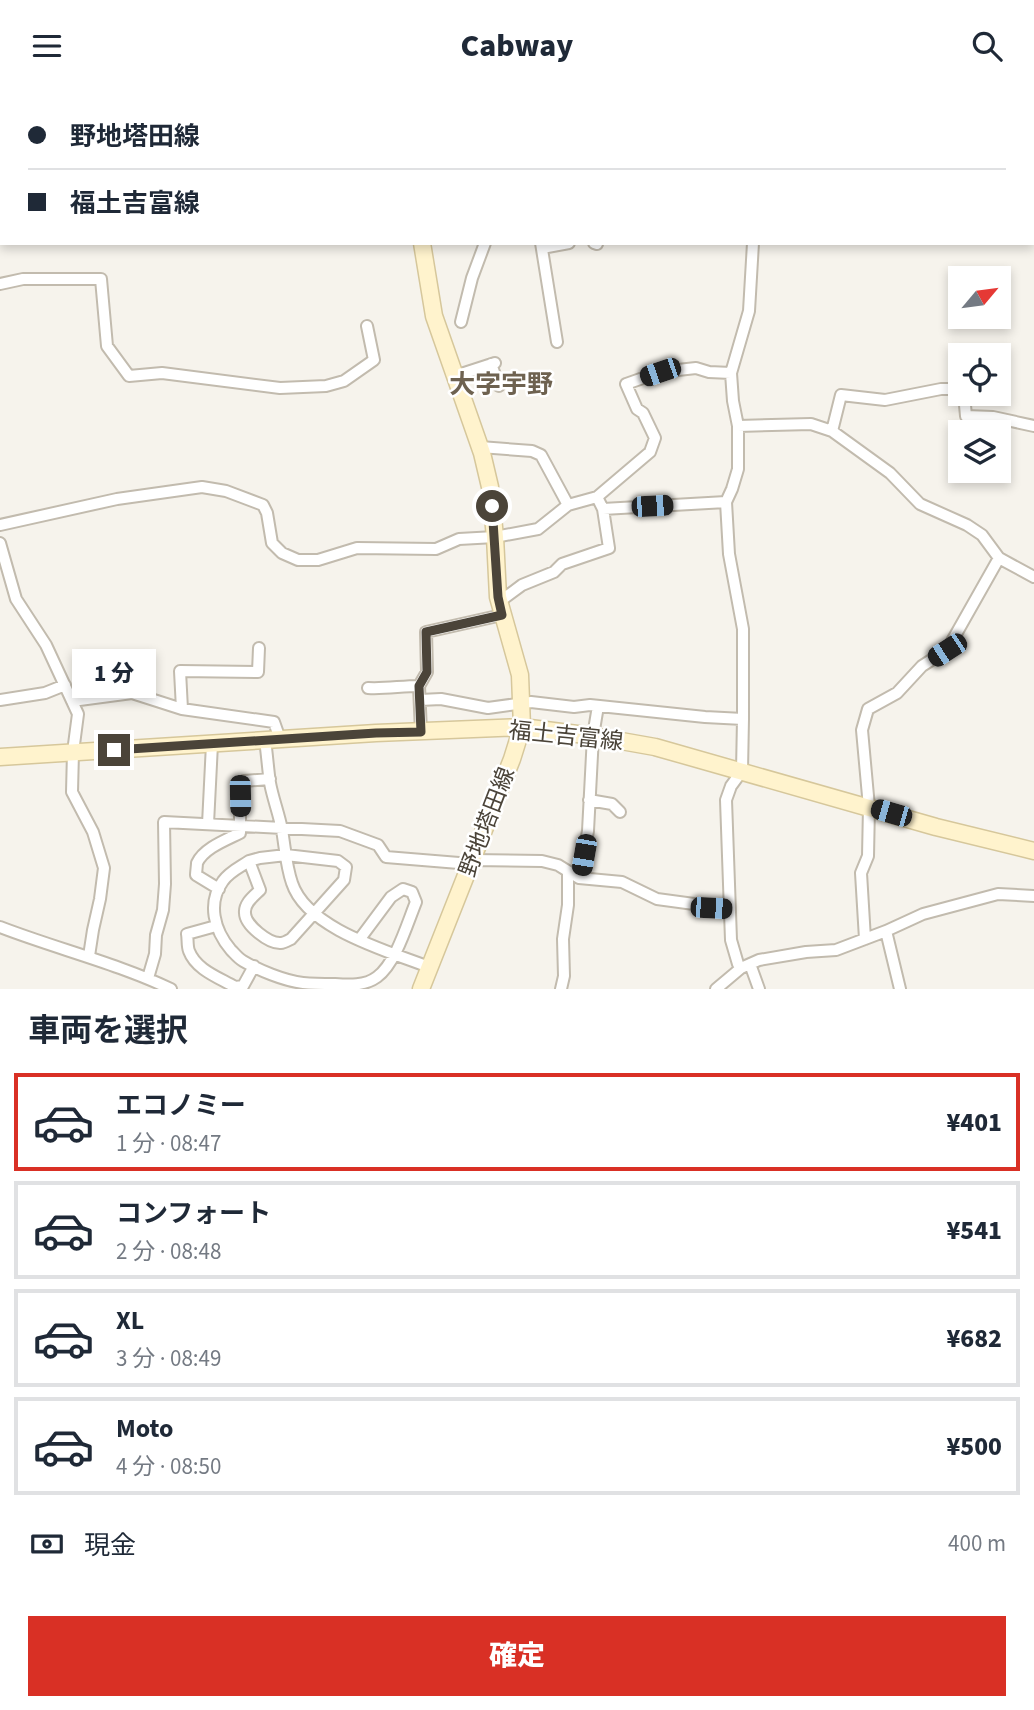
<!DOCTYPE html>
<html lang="ja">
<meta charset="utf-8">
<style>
body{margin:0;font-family:"Source Sans 3","Noto Sans JP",sans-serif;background:#f2f2f3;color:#1f2937;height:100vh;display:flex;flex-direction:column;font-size:26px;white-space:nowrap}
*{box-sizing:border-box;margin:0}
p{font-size:23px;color:#747a83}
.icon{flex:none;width:38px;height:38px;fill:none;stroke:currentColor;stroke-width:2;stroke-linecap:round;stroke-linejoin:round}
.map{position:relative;height:898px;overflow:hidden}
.details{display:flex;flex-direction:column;background:#fff;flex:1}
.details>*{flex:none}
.guide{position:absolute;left:0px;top:0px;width:1034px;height:154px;box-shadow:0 4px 10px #0003;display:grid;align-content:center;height:154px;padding:0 28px;background:#fff}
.needle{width:46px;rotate:61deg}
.tools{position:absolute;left:948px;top:175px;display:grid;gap:14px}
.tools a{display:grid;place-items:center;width:63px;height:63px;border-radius:0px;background:#fff;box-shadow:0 4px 10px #0003;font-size:35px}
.end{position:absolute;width:32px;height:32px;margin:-16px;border:9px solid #4b4439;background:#fff;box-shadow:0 0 0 4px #fff}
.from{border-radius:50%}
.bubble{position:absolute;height:49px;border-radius:0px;background:#fff;box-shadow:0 4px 10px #0003;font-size:23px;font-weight:800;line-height:49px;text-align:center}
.car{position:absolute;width:21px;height:42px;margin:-21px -10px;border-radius:9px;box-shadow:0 0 5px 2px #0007;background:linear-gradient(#222 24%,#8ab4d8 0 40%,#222 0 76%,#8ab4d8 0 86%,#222 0)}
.guide b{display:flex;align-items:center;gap:24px;height:66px;font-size:26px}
.guide b+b{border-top:2px solid #e0e1e3}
.guide i{width:18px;height:18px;background:#1f2937}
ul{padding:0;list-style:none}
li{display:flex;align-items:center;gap:21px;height:98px;margin:0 14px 10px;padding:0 14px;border:4px solid #e0e1e3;border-radius:0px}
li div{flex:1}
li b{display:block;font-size:26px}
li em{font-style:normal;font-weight:800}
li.active{border-color:#d93025}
li>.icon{width:63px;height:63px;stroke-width:1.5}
h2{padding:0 28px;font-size:32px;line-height:84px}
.pay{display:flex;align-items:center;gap:18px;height:77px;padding:0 28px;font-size:26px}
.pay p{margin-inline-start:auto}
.action{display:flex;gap:14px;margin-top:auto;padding:14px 28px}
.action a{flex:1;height:80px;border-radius:0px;background:#d93025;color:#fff;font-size:28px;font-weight:800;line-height:80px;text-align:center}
header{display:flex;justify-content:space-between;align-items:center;height:91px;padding:0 28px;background:#fff;font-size:32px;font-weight:800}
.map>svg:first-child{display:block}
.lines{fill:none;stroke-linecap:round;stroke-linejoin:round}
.street-casing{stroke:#c2bbae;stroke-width:14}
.secondary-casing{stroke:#d6c79b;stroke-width:19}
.street{stroke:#fff;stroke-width:10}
.secondary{stroke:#fff3cd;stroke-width:16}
.route{stroke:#4b4439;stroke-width:9}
.labels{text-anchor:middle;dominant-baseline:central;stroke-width:5;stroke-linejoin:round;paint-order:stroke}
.street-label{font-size:23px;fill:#4b4439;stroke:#fff}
.quarter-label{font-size:26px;font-weight:bold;fill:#6e6250;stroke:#fff}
</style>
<header><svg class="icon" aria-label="menu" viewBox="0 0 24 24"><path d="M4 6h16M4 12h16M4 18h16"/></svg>Cabway<svg class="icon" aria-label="search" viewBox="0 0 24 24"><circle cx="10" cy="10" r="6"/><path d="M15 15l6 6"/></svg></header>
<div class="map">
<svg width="1034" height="898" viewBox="0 0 1034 898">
<rect width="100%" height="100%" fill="#f6f3ec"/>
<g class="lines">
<defs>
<path id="street" d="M759,0V2
M0,44H2
M1032,54H1034
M541,152L557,251
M594,152L597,153
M542,157L569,152
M0,193L23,188H101L107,255L129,285L162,282L280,297L326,295L344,290L374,269L367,235
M461,231L472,187L485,152
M491,273L499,295
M455,285L495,272
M964,303L966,325L993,326L1034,335
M738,335L811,333L832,340L890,382L920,413L967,434L982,444L999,467L1034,486
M832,340L841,304L885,309L941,298H961
M480,356L532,360L541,364L568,414
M597,406L650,361L655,347L643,322L637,318L626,293L660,281L696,277L709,281L731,282
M0,434L117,408L202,396L226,400L263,414L267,422L272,452L282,462L298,469H318L357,457L436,458L459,448L495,446L538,438L568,414L597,406L603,418L726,411
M0,452L16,508L46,554L78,623L73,661L72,701L93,741L104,777L100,808L93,839L89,865
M499,511L522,494L554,481L562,473L609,457L603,418
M259,557L258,581L180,580L182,618L274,631L280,648
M368,597C385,598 402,595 419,595
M0,609L45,602L65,594
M420,609L441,608L488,617L531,611L574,616L590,614L705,626L743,628
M72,610L132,602L182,618
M421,641L419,595L427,581L426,541L502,524
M265,649C267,663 268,678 270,692C273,708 279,723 282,739C285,756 286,775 292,792C307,838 388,860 429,876
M589,709L612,713L620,721
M208,733L212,653
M286,764L338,770L346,776L344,789L291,848C289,849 284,852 281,852C269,853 245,834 245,822C244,812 254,805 260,799L249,770L260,767Z
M472,769L542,770L558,774L579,787L622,791L657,808L694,813L711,817L729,818
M249,770C240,776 229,781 223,790C207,812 214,839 231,859C235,863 238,867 243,870C258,879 285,890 303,892C314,893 325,893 335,893C349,894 365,895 377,886C396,872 407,833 416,811L412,801L403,798L391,806L359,849
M579,787L588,740L593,645L598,615
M219,798L196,784C196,782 197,774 197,772C204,757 226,749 240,742V705L244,690L270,688
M216,835L187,843C188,848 187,855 189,860C196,879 220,887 235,896L243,895L254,875
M0,836C57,858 116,872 171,898
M886,840L900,898
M865,848L861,782L868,765L869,716L862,639L868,618L897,602L922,575L947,559L999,467
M738,873L731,849L726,709L731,695L742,680L743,628V538L729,463L726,411L732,398L738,378V335L733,310L731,282L749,220L753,152
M750,873L759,898
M148,887L155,863L156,844L163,819L165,793L164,731L340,740L378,754L386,766L471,773
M561,898L564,885L563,848L568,814V781
M716,898L741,877L759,869L806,861L836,859L886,840L923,823L998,803L1034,805"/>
<path id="secondary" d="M414,2V0
M0,666L376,642L522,636L593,645L655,656L936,736L1034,760
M421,898L512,668L522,636L520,584L498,506L495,446L490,396L482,362L434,225L422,152"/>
</defs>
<use href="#street" class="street-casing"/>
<use href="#secondary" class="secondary-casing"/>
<use href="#street" class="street"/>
<use href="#secondary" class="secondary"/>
</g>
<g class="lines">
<path class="route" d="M114,659L376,642L421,641L419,595L427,581L426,541L502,524L498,506L492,415"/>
</g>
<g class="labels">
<g class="street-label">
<text transform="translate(566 645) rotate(6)">福土吉富線</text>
<text transform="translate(487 731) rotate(-69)">野地塔田線</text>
</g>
<g class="quarter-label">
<text x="501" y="293">大字宇野</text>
</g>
</g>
</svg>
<div class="tools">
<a><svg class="needle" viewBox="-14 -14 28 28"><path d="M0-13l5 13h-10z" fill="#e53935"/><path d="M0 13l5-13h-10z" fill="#747a83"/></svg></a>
<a><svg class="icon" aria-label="locate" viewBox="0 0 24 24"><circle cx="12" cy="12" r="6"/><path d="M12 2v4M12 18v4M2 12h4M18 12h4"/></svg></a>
<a><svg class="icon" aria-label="layers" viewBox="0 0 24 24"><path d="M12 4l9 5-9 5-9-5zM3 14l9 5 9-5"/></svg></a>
</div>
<i class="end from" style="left:492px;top:415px"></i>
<i class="end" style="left:114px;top:659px"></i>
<div class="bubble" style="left:72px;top:558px;width:84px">1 分</div>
<i class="car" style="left:660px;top:281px;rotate:251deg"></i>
<i class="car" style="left:652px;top:415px;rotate:87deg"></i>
<i class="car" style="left:947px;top:559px;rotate:237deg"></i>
<i class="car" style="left:240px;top:705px;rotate:179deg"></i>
<i class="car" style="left:891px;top:722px;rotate:286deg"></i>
<i class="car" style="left:584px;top:764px;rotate:190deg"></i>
<i class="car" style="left:711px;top:817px;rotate:93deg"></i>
<div class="guide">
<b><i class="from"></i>野地塔田線</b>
<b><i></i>福土吉富線</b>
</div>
</div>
<section class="details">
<h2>車両を選択</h2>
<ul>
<li class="active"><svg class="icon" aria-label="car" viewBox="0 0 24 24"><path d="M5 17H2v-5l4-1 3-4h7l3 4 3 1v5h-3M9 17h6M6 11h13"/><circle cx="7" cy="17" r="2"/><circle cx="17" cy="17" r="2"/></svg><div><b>エコノミー</b><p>1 分 · 08:47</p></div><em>¥401</em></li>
<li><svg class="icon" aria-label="car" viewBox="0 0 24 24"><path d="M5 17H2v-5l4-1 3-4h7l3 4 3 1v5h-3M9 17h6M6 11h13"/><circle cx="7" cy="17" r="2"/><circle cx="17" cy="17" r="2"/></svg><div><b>コンフォート</b><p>2 分 · 08:48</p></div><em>¥541</em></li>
<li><svg class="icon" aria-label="car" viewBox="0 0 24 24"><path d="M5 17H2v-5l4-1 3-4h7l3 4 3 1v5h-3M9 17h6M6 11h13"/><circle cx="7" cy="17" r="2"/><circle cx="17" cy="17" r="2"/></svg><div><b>XL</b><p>3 分 · 08:49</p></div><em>¥682</em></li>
<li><svg class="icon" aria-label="car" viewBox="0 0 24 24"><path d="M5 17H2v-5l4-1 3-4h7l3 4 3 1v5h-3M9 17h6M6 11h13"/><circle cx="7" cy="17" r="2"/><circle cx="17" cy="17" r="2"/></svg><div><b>Moto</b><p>4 分 · 08:50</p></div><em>¥500</em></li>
</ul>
<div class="pay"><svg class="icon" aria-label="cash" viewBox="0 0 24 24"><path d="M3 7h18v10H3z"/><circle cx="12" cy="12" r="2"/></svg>現金<p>400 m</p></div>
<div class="action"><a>確定</a></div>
</section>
